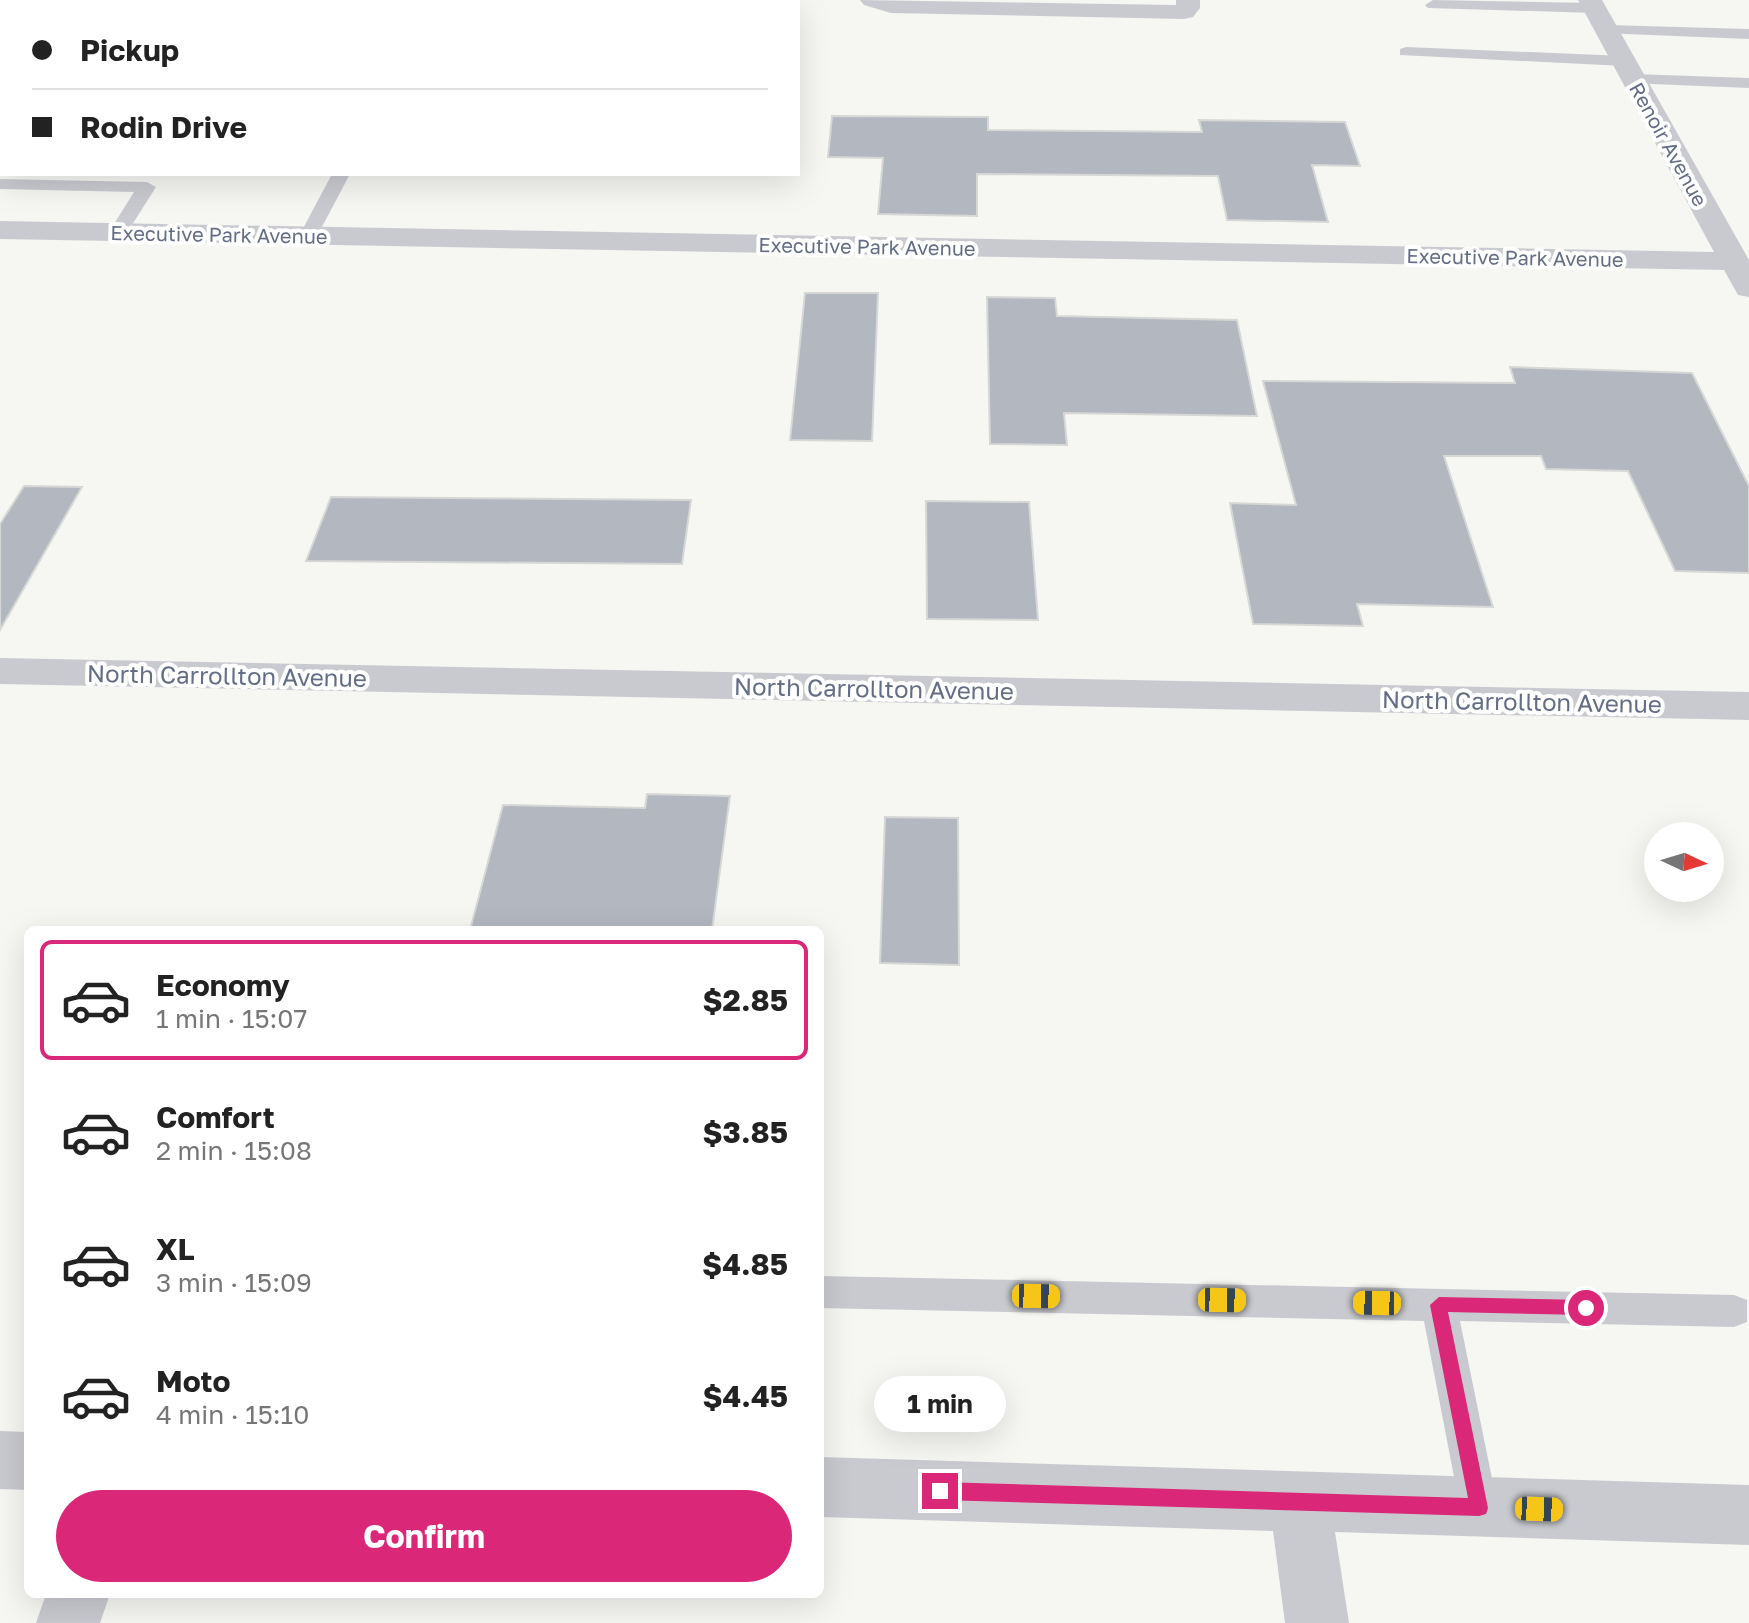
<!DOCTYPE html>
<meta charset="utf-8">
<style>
body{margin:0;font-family:"Golos Text",sans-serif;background:#f6f6f6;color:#222;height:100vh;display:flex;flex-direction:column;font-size:30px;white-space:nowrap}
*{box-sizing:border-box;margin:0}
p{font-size:26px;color:#767676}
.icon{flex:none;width:44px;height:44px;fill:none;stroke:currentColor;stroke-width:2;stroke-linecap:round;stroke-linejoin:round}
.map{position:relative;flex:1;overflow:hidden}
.drawer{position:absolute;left:24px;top:926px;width:800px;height:672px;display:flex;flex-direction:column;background:#fff;border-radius:12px;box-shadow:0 8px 32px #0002}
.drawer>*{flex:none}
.banner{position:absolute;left:0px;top:0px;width:800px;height:176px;box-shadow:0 8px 32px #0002;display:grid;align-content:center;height:176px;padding:0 32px;background:#fff}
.needle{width:52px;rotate:94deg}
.buttons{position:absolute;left:1644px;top:822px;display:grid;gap:16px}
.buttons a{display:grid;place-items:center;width:80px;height:80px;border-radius:50%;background:#fff;box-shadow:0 8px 32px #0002;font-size:40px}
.end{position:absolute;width:36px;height:36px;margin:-18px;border:10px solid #db2777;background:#fff;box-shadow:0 0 0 4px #fff}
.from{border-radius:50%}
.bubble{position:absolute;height:56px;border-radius:28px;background:#fff;box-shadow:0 8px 32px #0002;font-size:26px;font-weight:700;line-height:56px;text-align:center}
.car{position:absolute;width:24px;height:48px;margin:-24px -12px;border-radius:10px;box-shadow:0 0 6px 2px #0007;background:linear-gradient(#f5c518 24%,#345 0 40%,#f5c518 0 76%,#345 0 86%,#f5c518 0)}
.banner b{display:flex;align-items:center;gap:28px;height:76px;font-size:30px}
.banner b+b{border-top:2px solid #e0e0e0}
.banner i{width:20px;height:20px;background:#222}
ul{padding:14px 0 0;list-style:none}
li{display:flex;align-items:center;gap:24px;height:120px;margin:0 16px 12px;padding:0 16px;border:4px solid transparent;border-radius:12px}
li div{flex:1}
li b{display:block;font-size:30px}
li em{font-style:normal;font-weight:700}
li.on{border-color:#db2777}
li>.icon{width:72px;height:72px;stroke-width:1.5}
.action{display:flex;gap:16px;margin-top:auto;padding:16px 32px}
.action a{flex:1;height:92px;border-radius:48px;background:#db2777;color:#fff;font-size:32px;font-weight:700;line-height:92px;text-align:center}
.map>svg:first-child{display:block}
.building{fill:#b3b7bf;stroke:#d7d8d6;stroke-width:2}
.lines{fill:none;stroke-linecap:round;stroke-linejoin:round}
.lane{fill:#c9cacf;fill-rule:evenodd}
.street{fill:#c9cacf;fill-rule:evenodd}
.route{fill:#db2777}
.labels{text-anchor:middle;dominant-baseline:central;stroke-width:8;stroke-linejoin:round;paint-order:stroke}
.far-street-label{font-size:20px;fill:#646d85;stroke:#fff}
.street-label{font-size:24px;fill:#646d85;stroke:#fff}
</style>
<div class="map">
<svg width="1749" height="1623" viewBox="0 0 1749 1623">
<rect width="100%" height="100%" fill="#f6f7f3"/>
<path class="building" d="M832,116L988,117V130L1202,132L1199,120L1345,122L1360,166L1312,165L1328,222L1227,220L1218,176L977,174V216L878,214L883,158L828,157Z
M805,293H878L872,441L790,440Z
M987,297L1055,298L1057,316L1237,320L1257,416L1064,413L1067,445L990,444Z
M1510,367L1692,373L1749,486V573L1675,571L1628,471L1546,469L1541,456H1444L1493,607L1357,604L1363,626L1253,624L1230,503L1296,505L1263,381L1515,383Z
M24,486L82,487L0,630V524Z
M331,497L691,500L682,564L306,561Z
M926,501L1029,502L1038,620L927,619Z
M647,794L730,796L712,930H470L503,805L645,808Z
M885,817L958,818L959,965L880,963Z"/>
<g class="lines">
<path class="lane" d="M1433,0L1595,3L1603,8L1595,13L1428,8L1425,5Z
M1607,25L1749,29V39L1601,33L1599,30Z
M1406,47L1624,56L1632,61L1624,66L1400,55V49Z
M1634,74L1749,78V88L1628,83L1626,79L1628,75Z
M0,82H2V93H0Z
M332,174H350L315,240H301L299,236Z
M0,179L147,182L156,187L125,236L118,238L109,232L134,192L0,189Z
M820,1276L1734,1295L1747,1300V1322L1734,1327L1460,1321L1498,1508L1493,1522L1479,1527L1465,1522L1460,1508L1424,1321L820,1308Z"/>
<path class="street" d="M860,0L1176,5V0H1200V8L1193,17L1184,19L891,13L864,5Z
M1578,0H1602L1749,260V297L1738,295L1724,270L0,239V221L1714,252Z
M0,658L1749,692V720L0,684Z
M0,1431L28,1432V1490L0,1489Z
M820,1457L1749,1485V1545L1335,1532L1349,1623H1285L1273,1531L820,1517Z
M46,1594H110L100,1623H36Z"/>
</g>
<path class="route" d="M1439,1297L1586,1300L1595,1308L1586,1315L1448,1312L1488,1508L1486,1514L1479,1516L940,1500L934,1497L931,1491L934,1485L940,1482L1468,1498L1430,1305Z"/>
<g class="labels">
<g class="far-street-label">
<text transform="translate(1669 144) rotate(61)">Renoir Avenue</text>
<text transform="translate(219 234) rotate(1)">Executive Park Avenue</text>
<text transform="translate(867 246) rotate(1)">Executive Park Avenue</text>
<text transform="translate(1515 257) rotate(1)">Executive Park Avenue</text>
</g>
<g class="street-label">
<text transform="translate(227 675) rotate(1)">North Carrollton Avenue</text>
<text transform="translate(874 688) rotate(1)">North Carrollton Avenue</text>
<text transform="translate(1522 701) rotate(1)">North Carrollton Avenue</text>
</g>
</g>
</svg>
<div class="buttons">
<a><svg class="needle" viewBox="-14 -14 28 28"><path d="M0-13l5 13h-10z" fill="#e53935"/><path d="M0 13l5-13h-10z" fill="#767676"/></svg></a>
</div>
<i class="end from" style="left:1586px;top:1308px"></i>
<i class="end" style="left:940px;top:1491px"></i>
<div class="bubble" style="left:874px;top:1376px;width:132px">1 min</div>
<i class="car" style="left:1036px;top:1296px;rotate:91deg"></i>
<i class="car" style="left:1222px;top:1300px;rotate:91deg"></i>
<i class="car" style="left:1377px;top:1303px;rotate:271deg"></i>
<i class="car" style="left:1539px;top:1509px;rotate:92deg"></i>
<div class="banner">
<b><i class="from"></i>Pickup</b>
<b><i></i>Rodin Drive</b>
</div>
<section class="drawer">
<ul>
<li class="on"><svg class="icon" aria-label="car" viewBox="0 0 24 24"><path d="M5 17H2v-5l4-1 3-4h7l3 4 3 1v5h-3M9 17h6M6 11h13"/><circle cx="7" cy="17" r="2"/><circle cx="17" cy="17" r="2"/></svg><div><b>Economy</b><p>1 min · 15:07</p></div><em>$2.85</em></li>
<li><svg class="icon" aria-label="car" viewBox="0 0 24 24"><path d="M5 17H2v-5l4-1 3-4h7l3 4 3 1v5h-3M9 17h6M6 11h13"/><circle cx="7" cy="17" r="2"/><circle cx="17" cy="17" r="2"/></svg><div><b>Comfort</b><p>2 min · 15:08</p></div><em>$3.85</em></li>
<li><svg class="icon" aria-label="car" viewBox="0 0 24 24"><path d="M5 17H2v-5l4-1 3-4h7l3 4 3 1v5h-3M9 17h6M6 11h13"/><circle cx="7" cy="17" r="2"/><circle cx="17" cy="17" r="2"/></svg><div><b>XL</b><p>3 min · 15:09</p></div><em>$4.85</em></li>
<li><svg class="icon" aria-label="car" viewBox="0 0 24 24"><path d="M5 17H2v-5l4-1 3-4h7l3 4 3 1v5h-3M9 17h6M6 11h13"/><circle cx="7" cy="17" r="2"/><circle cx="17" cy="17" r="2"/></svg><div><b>Moto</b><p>4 min · 15:10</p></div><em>$4.45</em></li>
</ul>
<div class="action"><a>Confirm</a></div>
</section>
</div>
